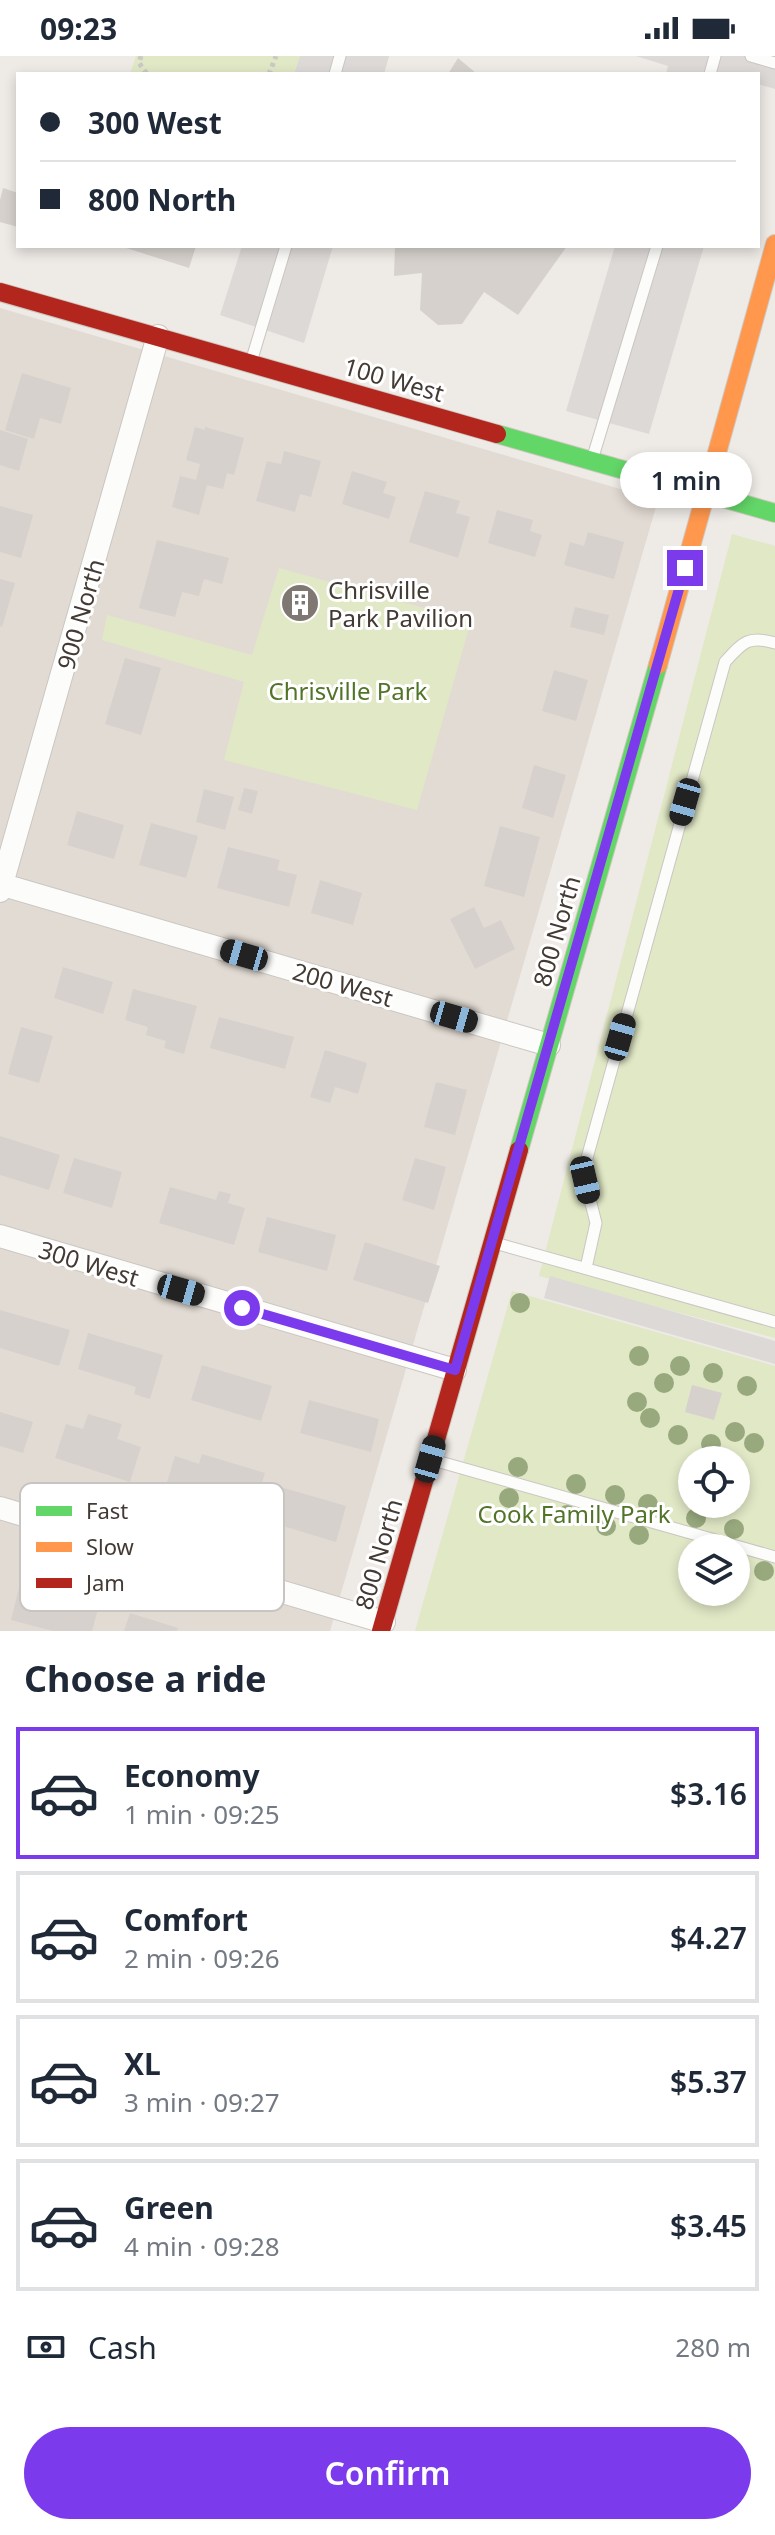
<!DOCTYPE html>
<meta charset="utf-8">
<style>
body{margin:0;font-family:"Noto Sans",sans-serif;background:#f6f6f7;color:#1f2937;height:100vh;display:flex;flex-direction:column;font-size:30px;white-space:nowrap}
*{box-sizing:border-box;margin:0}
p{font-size:26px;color:#747a83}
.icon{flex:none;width:44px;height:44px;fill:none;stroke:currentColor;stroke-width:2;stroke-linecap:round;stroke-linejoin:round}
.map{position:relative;height:1575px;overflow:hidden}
.details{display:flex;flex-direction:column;background:#fff;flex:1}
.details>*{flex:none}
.hud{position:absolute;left:16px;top:16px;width:744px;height:176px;border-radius:0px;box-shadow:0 4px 12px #0003;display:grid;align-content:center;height:176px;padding:0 24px;background:#fff}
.fabs{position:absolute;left:678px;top:1390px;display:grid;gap:16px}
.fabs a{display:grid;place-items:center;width:72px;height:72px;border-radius:50%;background:#fff;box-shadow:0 4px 12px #0003;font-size:40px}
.end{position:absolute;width:36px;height:36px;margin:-18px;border:10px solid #7c3aed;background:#fff;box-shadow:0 0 0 4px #fff}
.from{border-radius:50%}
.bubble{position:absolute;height:56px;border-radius:28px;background:#fff;box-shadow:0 4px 12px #0003;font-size:26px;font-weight:600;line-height:56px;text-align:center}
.car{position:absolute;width:24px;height:48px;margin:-24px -12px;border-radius:10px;box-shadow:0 0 6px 2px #0007;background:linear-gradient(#222 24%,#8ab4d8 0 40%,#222 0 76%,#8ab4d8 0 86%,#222 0)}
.hud b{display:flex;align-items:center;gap:28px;height:76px;font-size:30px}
.hud b+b{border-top:2px solid #e0e1e3}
.hud i{width:20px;height:20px;background:#1f2937}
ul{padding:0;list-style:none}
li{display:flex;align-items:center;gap:24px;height:132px;margin:0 16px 12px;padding:0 8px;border:4px solid #e0e1e3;border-radius:0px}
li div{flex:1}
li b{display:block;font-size:30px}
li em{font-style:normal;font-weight:600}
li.selected{border-color:#7c3aed}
li>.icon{width:72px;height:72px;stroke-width:1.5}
h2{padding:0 24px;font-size:36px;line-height:96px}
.pay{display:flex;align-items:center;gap:20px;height:88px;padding:0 24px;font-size:30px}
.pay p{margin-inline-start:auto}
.button{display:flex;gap:16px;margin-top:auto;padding:16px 24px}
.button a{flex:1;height:92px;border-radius:48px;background:#7c3aed;color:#fff;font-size:32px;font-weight:600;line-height:92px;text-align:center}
.status{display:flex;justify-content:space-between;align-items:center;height:56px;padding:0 40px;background:#fff;direction:ltr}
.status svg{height:22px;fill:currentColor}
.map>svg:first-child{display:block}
.residential{fill:#e2dbd3}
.green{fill:#e1e8c6;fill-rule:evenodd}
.parking{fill:#ddd9d6}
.building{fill:#d6d1cd}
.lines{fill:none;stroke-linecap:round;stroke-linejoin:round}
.lane-casing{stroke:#cbc6c2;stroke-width:13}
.street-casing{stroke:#cbc6c2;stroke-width:24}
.fast-casing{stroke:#cfc7bf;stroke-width:20}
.slow-casing{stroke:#cfc7bf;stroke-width:20}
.jam-casing{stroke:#cfc7bf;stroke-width:20}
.path{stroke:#ccc9c5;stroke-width:5;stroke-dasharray:4 4;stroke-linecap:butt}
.lane{stroke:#fcfcfb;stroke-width:11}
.street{stroke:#fcfcfb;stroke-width:22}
.fast{stroke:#63d668;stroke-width:18}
.slow{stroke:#ff974d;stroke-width:18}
.jam{stroke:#b3261e;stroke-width:18}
.tree{fill:#98a97e}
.route{stroke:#7c3aed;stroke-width:10}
.labels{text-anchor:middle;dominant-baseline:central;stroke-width:6;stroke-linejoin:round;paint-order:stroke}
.street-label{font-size:24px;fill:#433a33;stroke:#fff}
.poi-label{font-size:24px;fill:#433a33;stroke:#fff;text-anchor:start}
.park-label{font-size:24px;fill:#517428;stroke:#fff}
.key{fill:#fff;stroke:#c7c4c2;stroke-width:2}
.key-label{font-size:22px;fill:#433a33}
</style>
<div class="status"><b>09:23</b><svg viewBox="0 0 49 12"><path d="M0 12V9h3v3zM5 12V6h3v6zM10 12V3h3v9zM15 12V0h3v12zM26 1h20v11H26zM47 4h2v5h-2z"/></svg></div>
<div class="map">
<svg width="775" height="1575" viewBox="0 0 775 1575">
<rect width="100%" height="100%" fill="#eeeae6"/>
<path class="residential" d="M0,252L658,444L330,1575H0Z"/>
<path class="green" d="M136,0H300L294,18H130Z
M732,478L775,490V1282L539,1220Z
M279,512L471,565L417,754L224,704L244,626L102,584L107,559L252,599Z
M512,1235L775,1310V1575H415ZM692,1404H736V1448H692ZM692,1492H736V1536H692Z"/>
<path class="parking" d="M300,0H389L384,18H294Z
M636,0H775V33L758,28V18H666L668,10Z
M242,190H333L304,287L220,259Z
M615,190H704L649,378L566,355Z
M550,1220L775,1285V1308L544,1242Z"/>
<path class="building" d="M458,2L477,18H448Z
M3,132L18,137V171L0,166V144Z
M120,190H196L189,212Z
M395,190H567L518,259L484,236L462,268L438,269L420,254L422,217L394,220Z
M22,317L71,332L61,368L40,362L34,383L5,374Z
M195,371L205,374V371L244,382L234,419L227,417L223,433L207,429L199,459L172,451L180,420L196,424L200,408L186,404Z
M0,374L28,383L19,415L0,409Z
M284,395L321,405L311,441L300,438L295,456L256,445L267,405L281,408Z
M352,415L387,426L383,437L396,441L389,463L342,448Z
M425,435L460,445L456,457L470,461L458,502L409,486Z
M0,450L33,459L21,502L0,496Z
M497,454L533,464L530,475L542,479L535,501L488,487Z
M588,476L624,486L614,523L564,509L570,486L584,490Z
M157,484L229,502L222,528L204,523L199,540L182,536L175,561L139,552Z
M0,523L15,527L2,571L0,570Z
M306,533L315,549L293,560L285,545Z
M575,551L609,559L604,579L570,571Z
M125,602L161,612L141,679L105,668Z
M554,614L588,624L576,665L542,655Z
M534,709L566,719L553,762L522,752Z
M244,732L258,735L252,758L238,754Z
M204,733L234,741L225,774L196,766Z
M77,755L124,769L114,803L67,789Z
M151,767L198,780L186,822L139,809Z
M500,770L540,781L524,841L484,830Z
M228,791L280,804L277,814L297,819L289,851L217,832Z
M320,824L362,837L353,869L311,857Z
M474,851L484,872L501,864L515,893L475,913L450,863Z
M63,911L113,926L103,958L54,942Z
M133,933L197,950L184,998L164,992L166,985L146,979L148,971L125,964Z
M219,961L294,981L285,1013L210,992Z
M21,971L53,980L39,1027L8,1018Z
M325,994L367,1007L358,1038L335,1031L330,1047L310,1041Z
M436,1026L467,1034L455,1079L424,1071Z
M0,1080L60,1099L49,1134L0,1119Z
M74,1102L122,1116L112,1152L63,1137Z
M415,1102L446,1111L434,1154L402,1144Z
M170,1131L216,1144L219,1135L231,1138L228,1147L245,1152L234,1189L159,1167Z
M267,1161L336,1179L327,1215L258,1196Z
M365,1186L440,1210L428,1247L353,1224Z
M0,1254L70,1274L59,1310L0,1292Z
M88,1277L163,1299L150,1343L134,1338L136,1331L78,1313Z
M202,1309L272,1330L261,1365L191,1344Z
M692,1329L722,1337L714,1364L685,1356Z
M309,1344L379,1363L371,1396L300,1377Z
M0,1356L33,1366L23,1397L0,1390Z
M88,1358L122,1368L117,1383L141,1391L130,1426L55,1402L66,1368L83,1373Z
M202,1398L265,1417L251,1463L164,1436L175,1400L199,1408Z
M284,1432L346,1450L336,1486L273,1467Z
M20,1528L99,1549L92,1575H53L11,1564Z
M130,1557L178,1572L177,1575H124Z"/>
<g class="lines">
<defs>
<path id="lane" d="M751,0L775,7
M335,18L340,0
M710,18L715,0
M251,306L286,190
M592,404L657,190
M495,1187L775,1266
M586,1212L596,1167L585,1124L587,1102L725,606C742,587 748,579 775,587
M433,1404L775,1501"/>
<path id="street" d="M0,828L549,989
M0,835L158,280
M0,1180L455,1314
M0,1452L384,1566"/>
<path id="fast" d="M497,378L775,457
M519,1094L658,609"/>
<path id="slow" d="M658,609L775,188"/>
<path id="jam" d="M0,236L497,378
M381,1575L519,1094"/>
</defs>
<use href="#lane" class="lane-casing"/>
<use href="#street" class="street-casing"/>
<use href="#fast" class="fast-casing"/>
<use href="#slow" class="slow-casing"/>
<use href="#jam" class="jam-casing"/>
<path class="path" d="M141,0L139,7L147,18
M269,18L276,0"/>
<use href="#lane" class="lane"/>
<use href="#street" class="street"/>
<use href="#fast" class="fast"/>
<use href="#slow" class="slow"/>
<use href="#jam" class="jam"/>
</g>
<g class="tree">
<circle cx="520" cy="1247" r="10"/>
<circle cx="639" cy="1300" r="10"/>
<circle cx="680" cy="1310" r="10"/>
<circle cx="713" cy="1317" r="10"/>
<circle cx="664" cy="1327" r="10"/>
<circle cx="747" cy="1330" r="10"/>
<circle cx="637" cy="1346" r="10"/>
<circle cx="650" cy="1362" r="10"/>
<circle cx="735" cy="1376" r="10"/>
<circle cx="678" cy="1379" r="10"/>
<circle cx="754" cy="1387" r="10"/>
<circle cx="711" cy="1388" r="10"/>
<circle cx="518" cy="1411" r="10"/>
<circle cx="576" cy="1428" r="10"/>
<circle cx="615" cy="1439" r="10"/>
<circle cx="509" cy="1442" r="10"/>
<circle cx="648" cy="1448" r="10"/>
<circle cx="567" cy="1459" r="10"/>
<circle cx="696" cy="1462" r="10"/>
<circle cx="606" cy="1470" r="10"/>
<circle cx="734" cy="1473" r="10"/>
<circle cx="639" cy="1479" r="10"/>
<circle cx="764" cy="1515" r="10"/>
</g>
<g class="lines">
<path class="route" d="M242,1252L455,1314L685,512"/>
</g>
<defs>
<symbol id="building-disc" viewBox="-11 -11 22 22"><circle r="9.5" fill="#7f7872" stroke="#fff"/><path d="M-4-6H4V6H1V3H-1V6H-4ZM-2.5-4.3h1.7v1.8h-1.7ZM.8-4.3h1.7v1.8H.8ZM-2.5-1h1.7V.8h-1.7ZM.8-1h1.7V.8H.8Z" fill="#fff"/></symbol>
</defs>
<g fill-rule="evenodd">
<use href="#building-disc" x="278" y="525" width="44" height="44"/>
</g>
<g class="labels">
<g class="street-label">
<text transform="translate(394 323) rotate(16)">100 West</text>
<text transform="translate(80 558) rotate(-74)">900 North</text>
<text transform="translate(556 875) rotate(-74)">800 North</text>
<text transform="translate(343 928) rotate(16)">200 West</text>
<text transform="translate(89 1207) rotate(17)">300 West</text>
<text transform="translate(378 1498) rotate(-74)">800 North</text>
</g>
<g class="poi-label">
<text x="328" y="533">Chrisville<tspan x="328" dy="28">Park Pavilion</tspan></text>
</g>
<g class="park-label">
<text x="348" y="634">Chrisville Park</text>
<text x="574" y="1457">Cook Family Park</text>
</g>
</g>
<rect x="20" y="1427" width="264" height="128" rx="12" class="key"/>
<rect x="36" y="1450" width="36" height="10" fill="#63d668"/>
<rect x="36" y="1486" width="36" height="10" fill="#ff974d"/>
<rect x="36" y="1522" width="36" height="10" fill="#b3261e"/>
<g class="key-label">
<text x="86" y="1463">Fast</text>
<text x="86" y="1499">Slow</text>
<text x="86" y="1535">Jam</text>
</g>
</svg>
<div class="fabs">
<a><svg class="icon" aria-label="locate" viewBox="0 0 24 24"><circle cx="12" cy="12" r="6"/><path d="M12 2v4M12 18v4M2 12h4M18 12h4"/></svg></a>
<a><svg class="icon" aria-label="layers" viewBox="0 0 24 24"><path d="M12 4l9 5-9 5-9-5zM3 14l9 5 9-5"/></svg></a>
</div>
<i class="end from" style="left:242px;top:1252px"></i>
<i class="end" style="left:685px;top:512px"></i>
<div class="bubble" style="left:620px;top:396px;width:132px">1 min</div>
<i class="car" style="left:685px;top:746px;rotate:196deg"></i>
<i class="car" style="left:244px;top:899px;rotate:286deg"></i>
<i class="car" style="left:454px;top:961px;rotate:106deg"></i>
<i class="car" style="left:620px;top:981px;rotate:16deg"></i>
<i class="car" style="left:585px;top:1124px;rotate:167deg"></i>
<i class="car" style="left:181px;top:1234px;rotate:106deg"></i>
<i class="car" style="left:430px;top:1403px;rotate:16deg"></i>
<div class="hud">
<b><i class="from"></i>300 West</b>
<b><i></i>800 North</b>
</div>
</div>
<section class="details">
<h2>Choose a ride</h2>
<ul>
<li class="selected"><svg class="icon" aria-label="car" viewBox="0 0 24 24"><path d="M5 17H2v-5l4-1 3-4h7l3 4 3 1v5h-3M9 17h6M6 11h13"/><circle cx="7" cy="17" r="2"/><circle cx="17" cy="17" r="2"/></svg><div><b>Economy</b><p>1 min · 09:25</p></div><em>$3.16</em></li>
<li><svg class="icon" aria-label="car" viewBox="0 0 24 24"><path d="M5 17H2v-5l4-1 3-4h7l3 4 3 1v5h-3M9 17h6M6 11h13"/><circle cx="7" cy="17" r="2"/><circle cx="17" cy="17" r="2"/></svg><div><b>Comfort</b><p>2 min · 09:26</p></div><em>$4.27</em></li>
<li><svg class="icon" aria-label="car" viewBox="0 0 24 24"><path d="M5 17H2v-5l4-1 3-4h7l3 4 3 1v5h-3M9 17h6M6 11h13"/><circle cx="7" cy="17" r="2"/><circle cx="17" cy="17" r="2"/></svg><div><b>XL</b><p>3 min · 09:27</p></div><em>$5.37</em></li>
<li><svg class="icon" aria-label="car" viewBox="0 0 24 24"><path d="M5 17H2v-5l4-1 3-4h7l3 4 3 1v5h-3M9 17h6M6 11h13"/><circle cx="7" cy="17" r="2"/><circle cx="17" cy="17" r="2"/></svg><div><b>Green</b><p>4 min · 09:28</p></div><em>$3.45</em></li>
</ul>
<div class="pay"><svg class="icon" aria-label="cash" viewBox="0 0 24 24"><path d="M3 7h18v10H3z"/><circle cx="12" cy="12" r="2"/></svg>Cash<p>280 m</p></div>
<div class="button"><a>Confirm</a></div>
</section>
